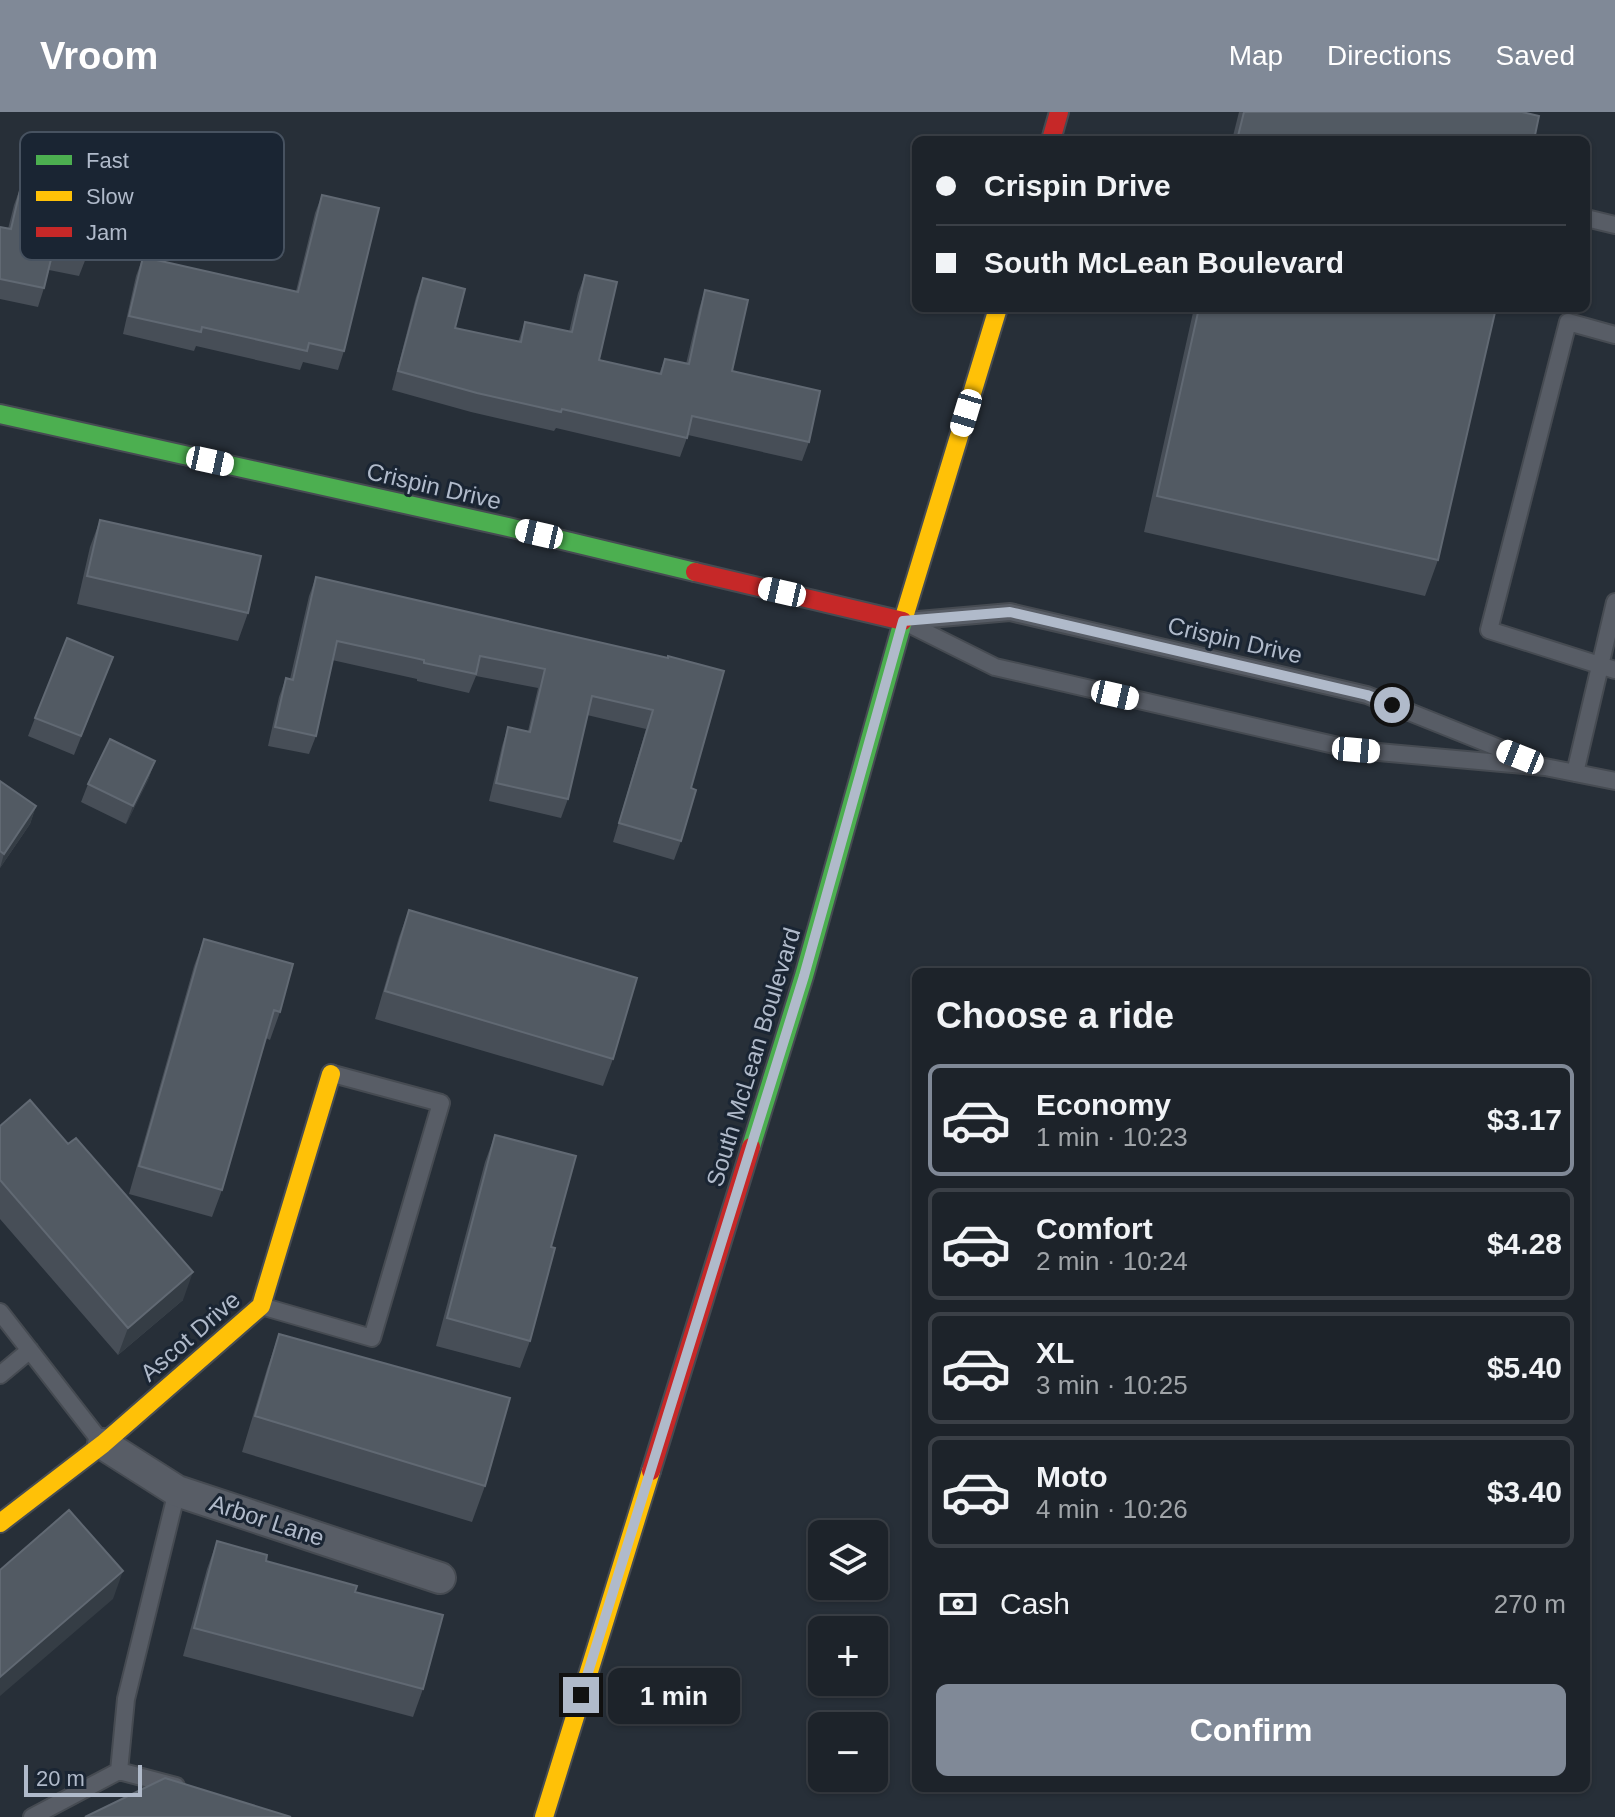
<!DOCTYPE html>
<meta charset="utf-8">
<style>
body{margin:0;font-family:Helvetica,sans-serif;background:#2a2f36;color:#f1f3f6;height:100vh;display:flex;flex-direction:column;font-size:30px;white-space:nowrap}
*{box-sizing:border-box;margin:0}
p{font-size:26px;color:#a0a4a8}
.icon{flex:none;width:44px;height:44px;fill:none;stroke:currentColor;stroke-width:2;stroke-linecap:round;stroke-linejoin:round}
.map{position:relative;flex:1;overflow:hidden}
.side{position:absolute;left:912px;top:856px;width:678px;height:824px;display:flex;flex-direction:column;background:#1d232a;border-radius:12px;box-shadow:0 2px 6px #0004,0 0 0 2px #3b4047}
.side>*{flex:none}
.top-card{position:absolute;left:912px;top:24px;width:678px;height:176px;border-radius:12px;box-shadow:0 2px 6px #0004,0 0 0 2px #3b4047;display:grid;align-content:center;height:176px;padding:0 24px;background:#1d232a}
.tools{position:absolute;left:808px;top:1408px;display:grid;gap:16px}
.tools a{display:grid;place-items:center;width:80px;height:80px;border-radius:12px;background:#1d232a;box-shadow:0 2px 6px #0004,0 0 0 2px #3b4047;font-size:40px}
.scale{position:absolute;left:24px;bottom:20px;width:118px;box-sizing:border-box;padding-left:8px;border:4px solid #b0baca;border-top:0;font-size:22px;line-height:28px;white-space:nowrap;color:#b0baca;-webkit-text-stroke:6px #1a2533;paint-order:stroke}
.end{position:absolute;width:36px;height:36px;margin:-18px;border:10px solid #b0baca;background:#111;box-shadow:0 0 0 4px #111}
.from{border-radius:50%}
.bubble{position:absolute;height:56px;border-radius:12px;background:#1d232a;box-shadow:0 2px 6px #0004,0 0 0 2px #3b4047;font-size:26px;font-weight:800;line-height:56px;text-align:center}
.car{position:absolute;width:24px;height:48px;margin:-24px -12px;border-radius:10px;box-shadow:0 0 6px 2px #0007;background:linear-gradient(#fff 24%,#345 0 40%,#fff 0 76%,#345 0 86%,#fff 0)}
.top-card b{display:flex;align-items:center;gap:28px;height:76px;font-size:30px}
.top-card b+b{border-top:2px solid #3b4047}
.top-card i{width:20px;height:20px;background:#f1f3f6}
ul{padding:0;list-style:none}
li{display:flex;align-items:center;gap:24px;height:112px;margin:0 16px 12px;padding:0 8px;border:4px solid #3b4047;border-radius:12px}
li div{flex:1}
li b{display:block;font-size:30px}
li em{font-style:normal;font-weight:800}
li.current{border-color:#808997}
li>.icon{width:72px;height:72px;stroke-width:1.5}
h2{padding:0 24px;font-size:36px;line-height:96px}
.pay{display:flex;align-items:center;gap:20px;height:88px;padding:0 24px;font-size:30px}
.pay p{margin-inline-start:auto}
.cta{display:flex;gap:16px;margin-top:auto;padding:16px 24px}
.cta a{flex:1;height:92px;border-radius:12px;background:#808997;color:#fff;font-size:32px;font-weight:800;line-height:92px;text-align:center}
header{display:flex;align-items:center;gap:48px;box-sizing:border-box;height:112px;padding:0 40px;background:#808997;color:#fff}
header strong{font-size:38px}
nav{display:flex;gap:44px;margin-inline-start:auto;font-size:28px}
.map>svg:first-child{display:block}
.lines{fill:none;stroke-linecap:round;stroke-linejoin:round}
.lane-casing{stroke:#464b52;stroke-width:20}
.street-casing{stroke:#464b52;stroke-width:34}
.fast-casing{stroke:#464b52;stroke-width:22}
.slow-casing{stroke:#464b52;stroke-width:22}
.jam-casing{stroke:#464b52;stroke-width:22}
.lane{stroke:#585d66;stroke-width:16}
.street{stroke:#585d66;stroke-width:30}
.fast{stroke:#4caf50;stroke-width:18}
.slow{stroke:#ffc107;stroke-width:18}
.jam{stroke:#c62828;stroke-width:18}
.wall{fill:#474e57}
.shaded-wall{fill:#353d45}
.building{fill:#525a63;stroke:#616973;stroke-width:2}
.route{stroke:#b0baca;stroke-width:10}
.labels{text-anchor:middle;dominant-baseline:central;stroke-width:6;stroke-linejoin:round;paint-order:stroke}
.street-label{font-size:24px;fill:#b0baca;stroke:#1a2533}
.key{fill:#1a2533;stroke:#475260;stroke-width:2}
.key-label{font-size:22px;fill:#b0baca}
</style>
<header>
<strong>Vroom</strong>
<nav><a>Map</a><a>Directions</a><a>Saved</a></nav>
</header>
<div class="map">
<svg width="1615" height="1705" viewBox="0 0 1615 1705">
<rect width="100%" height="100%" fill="#272f38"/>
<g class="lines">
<defs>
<path id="lane" d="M1586,106L1615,113
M1615,223L1568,210L1489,518L1615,558
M903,509L995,555L1356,638L1545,655L1615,669
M907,509L1010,500L1367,583L1529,648
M1575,661L1615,490
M261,1194L372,1226L441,991L333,962
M0,1200L102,1331
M0,1263L30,1238
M119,1659L126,1587L177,1379
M32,1705L119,1659L176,1674"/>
<path id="street" d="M103,1332L177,1379L440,1466"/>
<path id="fast" d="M0,302L508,415L695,460
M751,1035L804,864L905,502"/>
<path id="slow" d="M905,502L998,196
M0,1411L103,1332L261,1194L331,962
M544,1705L651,1359"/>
<path id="jam" d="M1051,28L1059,0
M695,460L903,509
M651,1359L751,1035"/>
</defs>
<use href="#lane" class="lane-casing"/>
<use href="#street" class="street-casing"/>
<use href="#fast" class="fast-casing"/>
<use href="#slow" class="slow-casing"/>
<use href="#jam" class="jam-casing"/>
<use href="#lane" class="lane"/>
<use href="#street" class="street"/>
<use href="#fast" class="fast"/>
<use href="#slow" class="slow"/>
<use href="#jam" class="jam"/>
</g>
<path class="wall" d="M1239,0H1522L1534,28H1232Z
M21,74L86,146L79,164L49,158L44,176L38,195L0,187V115L8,117L14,93Z
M322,83L344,239L338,258L303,250L300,258L196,234L194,239L123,222L136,164L143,145L296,179L315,101Z
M585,163L599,248L659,262L665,247L686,252L699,197L705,178L732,259L809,330L802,349L688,323L680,345L556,316L554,319L471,300L392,278L416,185L423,166L455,216L518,230L525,210L569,220L578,181Z
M1194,196H1496L1438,448L1425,484L1144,420Z
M100,408L248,501L238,529L77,492L90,435Z
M316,465L668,546L691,676L681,729L674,748L613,730L646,617L587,603L568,687L561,706L489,689L502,634L508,615L528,619L538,576L476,564L469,581L417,569V567L332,548L316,624L309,642L268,634L279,585L286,566L290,567L309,484Z
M113,545L74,643L28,624L35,606Z
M155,649L148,668L126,712L81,690L88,672Z
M0,669L36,694L30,712L0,756Z
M409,798L613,947L603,974L375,907L399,825Z
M204,827L280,900L270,928L266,926L222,1078L212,1105L129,1082L194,854Z
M0,1014L183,1188L118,1243L0,1107Z
M495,1023L551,1135L530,1229L520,1256L436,1234L485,1050Z
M279,1222L485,1374L472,1410L242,1340L267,1257Z
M217,1429L266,1449L355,1480L423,1577L413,1605L183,1544L207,1457Z"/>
<path class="shaded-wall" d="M155,649L148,668L126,712L133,694Z
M36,694L30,712L0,756L4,742Z
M193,1160L183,1188L118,1243L128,1216Z
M123,1459L113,1487L0,1584V1565Z"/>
<path class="building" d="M1244,0H1522L1539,4L1534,28H1237Z
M21,74L98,92L86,146L53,139L44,176L0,167V115L11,117Z
M322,83L379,96L344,239L309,231L307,239L202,215L201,220L129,204L143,145L298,180Z
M585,163L617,170L599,248L661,262L665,247L689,252L705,178L748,188L732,259L820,279L809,330L692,304L687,326L562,297L561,300L477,281L398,259L423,166L465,177L455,216L521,230L525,210L572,220Z
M1199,196H1496L1438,448L1157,384Z
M100,408L261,444L248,501L87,464Z
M316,465L668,546V544L724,559L691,676L696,678L681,729L619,711L653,598L592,584L568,687L496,671L508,615L530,620L545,557L480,544L476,562L424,551V548L337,529L316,624L275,615L286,566L293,568Z
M67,526L113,545L81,624L35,606Z
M110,627L155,649L133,694L88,672Z
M0,669L36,694L4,742L0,739Z
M409,798L637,866L613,947L385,879Z
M204,827L293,852L280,900L274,898L222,1078L139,1054Z
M30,988L68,1032L76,1026L193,1160L128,1216L0,1068V1014Z
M495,1023L576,1044L551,1135L555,1136L530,1229L447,1206Z
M279,1222L510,1286L485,1374L255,1304Z
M69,1398L123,1459L0,1565V1458Z
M217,1429L267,1443L266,1449L357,1474L355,1480L443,1503L423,1577L194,1516Z
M165,1666L291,1705H85Z"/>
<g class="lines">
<path class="route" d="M581,1583L804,864L903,509L1010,500L1367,583L1392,593"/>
</g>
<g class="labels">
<g class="street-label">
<text transform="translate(434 374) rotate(13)">Crispin Drive</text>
<text transform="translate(1235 528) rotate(13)">Crispin Drive</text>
<text transform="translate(753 945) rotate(-73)">South McLean Boulevard</text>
<text transform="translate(190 1224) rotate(-41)">Ascot Drive</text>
<text transform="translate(267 1408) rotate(18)">Arbor Lane</text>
</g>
</g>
<rect x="20" y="20" width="264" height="128" rx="12" class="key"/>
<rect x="36" y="43" width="36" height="10" fill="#4caf50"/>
<rect x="36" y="79" width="36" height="10" fill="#ffc107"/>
<rect x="36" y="115" width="36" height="10" fill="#c62828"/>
<g class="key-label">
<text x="86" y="56">Fast</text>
<text x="86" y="92">Slow</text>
<text x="86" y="128">Jam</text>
</g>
</svg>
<div class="tools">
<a><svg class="icon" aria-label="layers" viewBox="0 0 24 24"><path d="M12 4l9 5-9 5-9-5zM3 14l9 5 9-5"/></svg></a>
<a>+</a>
<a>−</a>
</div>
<div class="scale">20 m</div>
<i class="end from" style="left:1392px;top:593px"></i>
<i class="end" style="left:581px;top:1583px"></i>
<div class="bubble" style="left:608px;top:1556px;width:132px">1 min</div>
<i class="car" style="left:966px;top:301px;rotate:197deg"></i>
<i class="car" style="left:210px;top:349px;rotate:102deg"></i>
<i class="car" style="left:539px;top:422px;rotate:283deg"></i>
<i class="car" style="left:782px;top:480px;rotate:283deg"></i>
<i class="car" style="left:1115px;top:583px;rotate:103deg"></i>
<i class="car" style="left:1356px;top:638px;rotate:95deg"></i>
<i class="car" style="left:1520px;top:645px;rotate:292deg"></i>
<div class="top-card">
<b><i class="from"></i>Crispin Drive</b>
<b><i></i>South McLean Boulevard</b>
</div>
<section class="side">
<h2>Choose a ride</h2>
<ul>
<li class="current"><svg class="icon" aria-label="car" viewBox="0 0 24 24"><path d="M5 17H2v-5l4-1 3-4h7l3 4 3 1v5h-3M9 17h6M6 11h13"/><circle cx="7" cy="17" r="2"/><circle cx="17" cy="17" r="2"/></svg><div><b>Economy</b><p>1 min · 10:23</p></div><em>$3.17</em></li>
<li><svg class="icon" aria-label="car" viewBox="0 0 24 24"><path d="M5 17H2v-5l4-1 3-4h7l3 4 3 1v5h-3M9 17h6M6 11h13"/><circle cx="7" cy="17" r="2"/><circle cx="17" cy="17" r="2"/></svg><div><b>Comfort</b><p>2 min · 10:24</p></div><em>$4.28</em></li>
<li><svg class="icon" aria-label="car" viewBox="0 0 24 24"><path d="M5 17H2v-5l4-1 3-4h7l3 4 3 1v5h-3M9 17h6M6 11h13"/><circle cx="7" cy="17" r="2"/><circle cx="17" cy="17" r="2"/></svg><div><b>XL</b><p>3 min · 10:25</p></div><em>$5.40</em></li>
<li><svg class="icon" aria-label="car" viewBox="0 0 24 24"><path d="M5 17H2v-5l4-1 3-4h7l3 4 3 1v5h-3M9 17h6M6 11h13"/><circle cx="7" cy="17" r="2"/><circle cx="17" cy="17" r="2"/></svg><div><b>Moto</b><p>4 min · 10:26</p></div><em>$3.40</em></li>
</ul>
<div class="pay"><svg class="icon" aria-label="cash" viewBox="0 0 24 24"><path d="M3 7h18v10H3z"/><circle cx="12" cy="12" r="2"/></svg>Cash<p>270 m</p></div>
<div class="cta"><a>Confirm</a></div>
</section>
</div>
